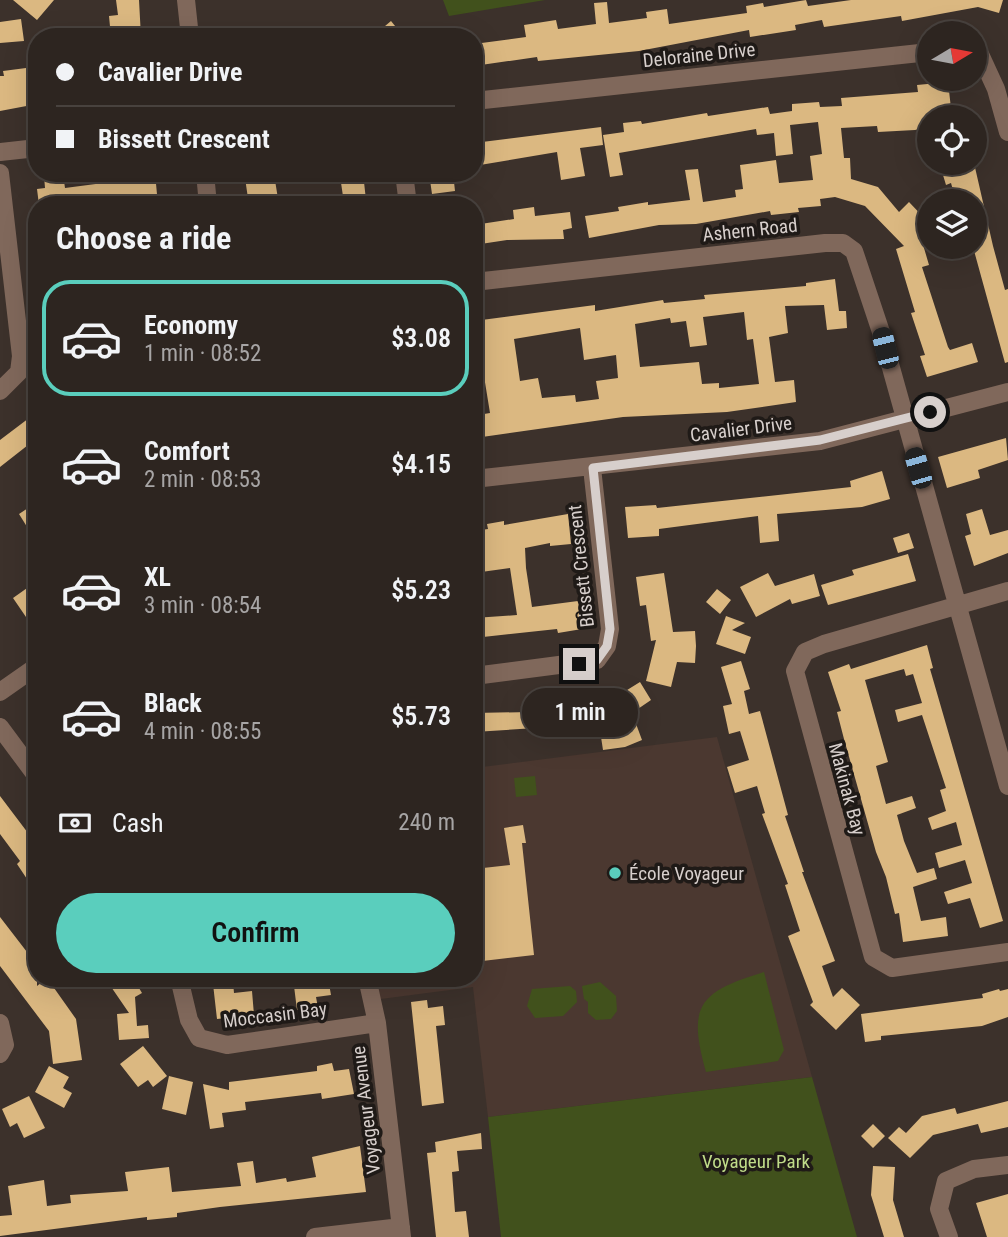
<!DOCTYPE html>
<meta charset="utf-8">
<style>
body{margin:0;font-family:"Roboto Condensed",sans-serif;background:#39312d;color:#f1f3f6;height:100vh;display:flex;flex-direction:column;font-size:26px;white-space:nowrap}
*{box-sizing:border-box;margin:0}
p{font-size:23px;color:#a7a5a5}
.icon{flex:none;width:38px;height:38px;fill:none;stroke:currentColor;stroke-width:2;stroke-linecap:round;stroke-linejoin:round}
.map{position:relative;flex:1;overflow:hidden}
.sheet{position:absolute;left:28px;top:196px;width:455px;height:791px;display:flex;flex-direction:column;background:#2d2520;border-radius:28px;box-shadow:0 7px 28px #0002,0 0 0 2px #48423e}
.sheet>*{flex:none}
.top-card{position:absolute;left:28px;top:28px;width:455px;height:154px;border-radius:28px;box-shadow:0 7px 28px #0002,0 0 0 2px #48423e;display:grid;align-content:center;height:154px;padding:0 28px;background:#2d2520}
.needle{width:46px;rotate:80deg}
.buttons{position:absolute;left:917px;top:21px;display:grid;gap:14px}
.buttons a{display:grid;place-items:center;width:70px;height:70px;border-radius:50%;background:#2d2520;box-shadow:0 7px 28px #0002,0 0 0 2px #48423e;font-size:35px}
.end{position:absolute;width:32px;height:32px;margin:-16px;border:9px solid #d7cfcc;background:#111;box-shadow:0 0 0 4px #111}
.from{border-radius:50%}
.bubble{position:absolute;height:49px;border-radius:24px;background:#2d2520;box-shadow:0 7px 28px #0002,0 0 0 2px #48423e;font-size:23px;font-weight:600;line-height:49px;text-align:center}
.car{position:absolute;width:21px;height:42px;margin:-21px -10px;border-radius:9px;box-shadow:0 0 5px 2px #0007;background:linear-gradient(#222 24%,#8ab4d8 0 40%,#222 0 76%,#8ab4d8 0 86%,#222 0)}
.top-card b{display:flex;align-items:center;gap:24px;height:66px;font-size:26px}
.top-card b+b{border-top:2px solid #48423e}
.top-card i{width:18px;height:18px;background:#f1f3f6}
ul{padding:0;list-style:none}
li{display:flex;align-items:center;gap:21px;height:116px;margin:0 14px 10px;padding:0 14px;border:4px solid transparent;border-radius:28px}
li div{flex:1}
li b{display:block;font-size:26px}
li em{font-style:normal;font-weight:600}
li.on{border-color:#5acebd}
li>.icon{width:63px;height:63px;stroke-width:1.5}
h2{padding:0 28px;font-size:32px;line-height:84px}
.pay{display:flex;align-items:center;gap:18px;height:77px;padding:0 28px;font-size:26px}
.pay p{margin-inline-start:auto}
.cta{display:flex;gap:14px;margin-top:auto;padding:14px 28px}
.cta a{flex:1;height:80px;border-radius:42px;background:#5acebd;color:#111;font-size:28px;font-weight:600;line-height:80px;text-align:center}
.map>svg:first-child{display:block}
.built{fill:#4b3830}
.green{fill:#41511c}
.building{fill:#dbb881;fill-rule:evenodd}
.lines{fill:none;stroke-linecap:round;stroke-linejoin:round}
.minor{stroke:#80685b;stroke-width:18}
.route{stroke:#d7cfcc;stroke-width:9}
.poi-dot{fill:#5acebd;stroke:#1f1a17;stroke-width:2.5}
.labels{text-anchor:middle;dominant-baseline:central;stroke-width:7;stroke-linejoin:round;paint-order:stroke}
.street-label{font-size:19px;fill:#d7cfcc;stroke:#1f1a17}
.poi-label{font-size:19px;fill:#d7cfcc;stroke:#1f1a17;text-anchor:start}
.park-label{font-size:19px;fill:#c0dc89;stroke:#1f1a17}
</style>
<div class="map">
<svg width="1008" height="1237" viewBox="0 0 1008 1237">
<rect width="100%" height="100%" fill="#3c312b"/>
<path class="built" d="M717,737L812,1077L488,1117L473,987L373,1000L367,978H474V768Z"/>
<path class="green" d="M443,0H545L449,16Z
M535,776L537,795L516,797L514,778Z
M764,972L784,1050L778,1061L706,1072C687,1005 699,992 764,972Z
M600,982L616,996L617,1011L611,1019L596,1020L588,1013V1002L584,999L582,986Z
M570,986L576,991L577,1002L563,1016L535,1018L527,1006L532,989Z
M812,1077L857,1237H501L488,1117Z"/>
<path class="building" d="M13,0H54L37,20Z
M116,0H139L141,37H111L109,16L118,15Z
M806,0L808,6L851,0H1003L999,13L978,7L902,21L901,16L824,27L822,20L795,25L796,30L750,37L749,30L639,51L538,61L537,57L474,66V44L526,37L524,25L556,20L558,29L596,24L594,3L607,2L609,23L647,18L646,12L667,9L669,24L747,13L746,6L763,3L764,7Z
M21,19L24,41L0,43V22Z
M391,21L404,37H372Z
M26,68L28,85L37,84V104L0,111V76H4L3,71Z
M948,82L952,117H929V127L915,130L878,132L877,126L841,128L844,158H850L851,179L878,187L899,212L909,202L929,223V246L924,248L929,265L922,267L948,347L950,350L972,343L978,362L927,377L920,356L925,355L911,313L915,312L896,249L904,246L865,206L835,197L820,199L821,206L798,208L799,212L771,215L770,211L696,224L659,225L589,238L585,216L619,211L618,207L648,202V205L690,200L685,170L698,169L703,202L736,197L735,190L743,189L740,165L776,160L779,183L813,180L810,156L822,154L818,122L790,125L793,154L776,156L774,133L757,135L756,129L619,153L623,175L610,177L603,135L624,132L623,123L641,121L642,124L707,113L708,116L768,107L770,114L792,111V104L819,102L820,107L842,106L841,98L918,92L917,85Z
M601,127L603,145L580,148L585,176L561,180L557,152L474,166V143Z
M946,163H974L993,246L1005,290L1008,289V362L1005,363L973,247L975,201H956L951,183L946,185L940,165Z
M134,173H155L158,205H133V195L91,199L90,205H39L37,189L45,188L44,176L63,174L65,188L134,179Z
M363,173L366,200L344,203L340,176Z
M429,173H453L455,191L432,194Z
M274,174L279,205H249L245,178Z
M534,207L535,216L570,212L572,228L563,230L564,239L507,240L474,245V225L514,219L513,210Z
M835,279L839,311H846L847,328L827,330L824,305L785,306L788,333L769,337L775,382L794,380L796,402L727,412L623,417L482,437L478,415L490,413L483,370L474,371V321L595,305V311L663,300L664,303L705,299L704,295L806,286V283ZM744,312L747,340L753,339L759,384L719,388V383L702,384L699,362L640,367L635,324L670,318L671,323L686,321L690,347L707,345L703,317ZM580,328L584,360L616,355L618,378L596,381L599,399L576,402L575,395L542,398L538,378L520,381L514,339Z
M37,412V438L0,467V440Z
M1006,438L1008,460L978,470L980,478L947,488L938,457Z
M882,471L890,499L862,507L777,514L779,541L760,543L758,516L659,529V536L628,538L625,507L656,505L657,508L851,487L850,481Z
M37,502V525L29,530L19,514Z
M982,509L990,535L1008,530V553L974,566L965,536L971,534L966,514Z
M568,514L571,544L550,546V543L525,548L526,568L532,607L578,601L582,629L558,633L557,629L474,638V618L517,615L510,568L474,573V555L478,554L474,531L488,529L487,524L504,521V525Z
M909,533L914,548L898,553L893,538Z
M908,554L916,581L828,605L821,585L854,575L852,570Z
M664,573L673,632L695,631L696,646L695,663L677,662L671,687L646,681L656,640L651,641L646,605L640,606L636,577Z
M768,573L775,586L814,574L820,596L792,604L790,599L756,617L740,587Z
M37,581V609L26,617L13,598Z
M717,589L731,600L720,614L706,602Z
M726,616L745,623L732,630L751,637L745,654L716,644Z
M927,645L933,668L930,669L1003,921L980,928L970,898L948,904L944,892L972,883L965,860L939,868L935,853L962,845L956,822L932,830L928,818L946,811L940,790L946,788L922,715L898,722L895,710L922,703L913,674L906,676L904,669L865,680L888,762L876,766L886,804L912,796L916,808L897,815L904,841L917,873L934,868L937,879L913,887L921,921L946,917L948,936L903,942L899,913L895,914L886,877L876,852L844,739L837,712L841,711L828,672L849,664L851,669Z
M741,661L750,689L744,691L749,714L760,711L788,815L785,816L804,872H802L835,961L822,966L833,997L842,988L860,1005L836,1030L810,1005L813,1002L788,936L800,931L785,885L788,884L762,814L765,813L757,786L735,793L727,767L749,760L740,731L729,734L723,706L732,704L721,667Z
M640,682L651,700L632,713L642,740L625,747L603,750L599,724L474,732V713L529,712L611,700Z
M0,796L31,837L27,840L37,855V894L17,864L20,861L0,834Z
M523,825L526,843H522L534,955L474,962V869L510,865L504,828Z
M0,917L37,965V986L47,978L76,1019L82,1060L53,1064L49,1031L0,966Z
M105,978H133L142,993L135,997L137,1026L148,1025L149,1038L119,1040L117,1014L129,1013Z
M293,978H328L331,995L316,997L318,1008L297,1010Z
M233,982L234,993L252,991L254,1015L217,1019L213,984Z
M999,989L1000,991L1008,989V1017L982,1026L881,1036V1040L865,1042L861,1014L983,998L982,994Z
M427,1000L428,1008L443,1006L445,1025L436,1026L444,1103L422,1106L411,1002Z
M143,1046L167,1076L153,1087L148,1080L138,1087L120,1064Z
M332,1063L334,1071L349,1069L354,1094L322,1099L321,1093L245,1102L246,1110L222,1113L224,1127L210,1129L203,1084L229,1090V1082L317,1071V1066Z
M49,1066L69,1077L63,1088L72,1093L64,1108L35,1092Z
M169,1076L193,1082L186,1115L162,1109Z
M29,1096L45,1128L24,1138L17,1123L10,1127L2,1109Z
M1008,1101V1127L981,1133L978,1124L933,1135L910,1158L888,1138L899,1127L906,1133L922,1116L955,1108L957,1114Z
M873,1124L885,1136L873,1148L861,1136Z
M481,1133L482,1149L457,1151L459,1171L452,1172L455,1212L466,1211L469,1237H436L427,1153L436,1152L435,1142Z
M360,1146L366,1192L220,1207L177,1213V1217L147,1220V1217L0,1236V1216L12,1215L8,1186L44,1180L47,1206L71,1203L70,1195L128,1191L125,1172L169,1167L172,1192L241,1186L237,1163L253,1161L256,1183L286,1178L287,1182L316,1177L312,1157Z
M873,1166L895,1167L893,1200L904,1237H884L871,1195Z
M1008,1194V1237H987L976,1203Z"/>
<g class="lines">
<path class="minor" d="M186,0L190,37
M975,51L979,52L996,89L1008,132
M474,101L929,52
M0,152L37,148
M0,173L21,356L19,372L0,391
M205,173L208,205
M404,173L408,205
M474,282L825,243H843L854,251L881,332L1008,786
M474,479L820,441L1008,392
M1008,591L824,644L805,652L795,671L873,957L892,968L1008,952
M474,676L597,660L607,646L610,629L592,468
M0,692L37,666
M0,727L37,777
M179,978L189,1020L199,1038L227,1045L377,1023
M367,978L377,1023L402,1237
M0,1023L5,1045L0,1054
M315,1237L401,1227
M949,1237L939,1209L946,1181L974,1169L1008,1165"/>
</g>
<g class="lines">
<path class="route" d="M579,664L597,660L607,646L610,629L593,468L820,440L930,412"/>
</g>
<circle class="poi-dot" cx="615" cy="873" r="7"/>
<g class="labels">
<g class="street-label">
<text transform="translate(699 55) rotate(-6)">Deloraine Drive</text>
<text transform="translate(750 230) rotate(-6)">Ashern Road</text>
<text transform="translate(741 429) rotate(-7)">Cavalier Drive</text>
<text transform="translate(581 566) rotate(-96)">Bissett Crescent</text>
<text transform="translate(847 789) rotate(75)">Makinak Bay</text>
<text transform="translate(275 1015) rotate(-7)">Moccasin Bay</text>
<text transform="translate(366 1110) rotate(-97)">Voyageur Avenue</text>
</g>
<g class="poi-label">
<text x="629" y="873">École Voyageur</text>
</g>
<g class="park-label">
<text x="756" y="1161">Voyageur Park</text>
</g>
</g>
</svg>
<div class="buttons">
<a><svg class="needle" viewBox="-14 -14 28 28"><path d="M0-13l5 13h-10z" fill="#e53935"/><path d="M0 13l5-13h-10z" fill="#a7a5a5"/></svg></a>
<a><svg class="icon" aria-label="locate" viewBox="0 0 24 24"><circle cx="12" cy="12" r="6"/><path d="M12 2v4M12 18v4M2 12h4M18 12h4"/></svg></a>
<a><svg class="icon" aria-label="layers" viewBox="0 0 24 24"><path d="M12 4l9 5-9 5-9-5zM3 14l9 5 9-5"/></svg></a>
</div>
<i class="end from" style="left:930px;top:412px"></i>
<i class="end" style="left:579px;top:664px"></i>
<div class="bubble" style="left:522px;top:688px;width:116px">1 min</div>
<i class="car" style="left:885px;top:348px;rotate:346deg"></i>
<i class="car" style="left:918px;top:468px;rotate:344deg"></i>
<div class="top-card">
<b><i class="from"></i>Cavalier Drive</b>
<b><i></i>Bissett Crescent</b>
</div>
<section class="sheet">
<h2>Choose a ride</h2>
<ul>
<li class="on"><svg class="icon" aria-label="car" viewBox="0 0 24 24"><path d="M5 17H2v-5l4-1 3-4h7l3 4 3 1v5h-3M9 17h6M6 11h13"/><circle cx="7" cy="17" r="2"/><circle cx="17" cy="17" r="2"/></svg><div><b>Economy</b><p>1 min · 08:52</p></div><em>$3.08</em></li>
<li><svg class="icon" aria-label="car" viewBox="0 0 24 24"><path d="M5 17H2v-5l4-1 3-4h7l3 4 3 1v5h-3M9 17h6M6 11h13"/><circle cx="7" cy="17" r="2"/><circle cx="17" cy="17" r="2"/></svg><div><b>Comfort</b><p>2 min · 08:53</p></div><em>$4.15</em></li>
<li><svg class="icon" aria-label="car" viewBox="0 0 24 24"><path d="M5 17H2v-5l4-1 3-4h7l3 4 3 1v5h-3M9 17h6M6 11h13"/><circle cx="7" cy="17" r="2"/><circle cx="17" cy="17" r="2"/></svg><div><b>XL</b><p>3 min · 08:54</p></div><em>$5.23</em></li>
<li><svg class="icon" aria-label="car" viewBox="0 0 24 24"><path d="M5 17H2v-5l4-1 3-4h7l3 4 3 1v5h-3M9 17h6M6 11h13"/><circle cx="7" cy="17" r="2"/><circle cx="17" cy="17" r="2"/></svg><div><b>Black</b><p>4 min · 08:55</p></div><em>$5.73</em></li>
</ul>
<div class="pay"><svg class="icon" aria-label="cash" viewBox="0 0 24 24"><path d="M3 7h18v10H3z"/><circle cx="12" cy="12" r="2"/></svg>Cash<p>240 m</p></div>
<div class="cta"><a>Confirm</a></div>
</section>
</div>
